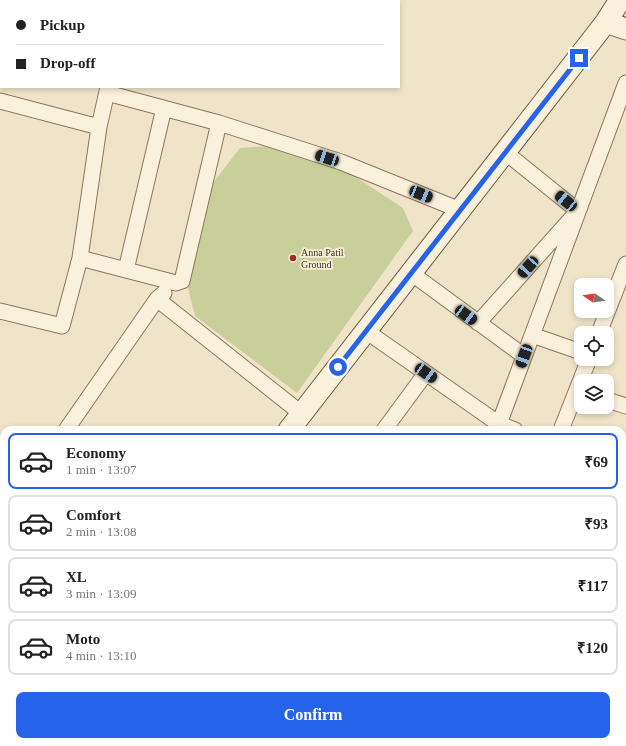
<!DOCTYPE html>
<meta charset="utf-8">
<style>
body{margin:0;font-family:"Times New Roman",serif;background:#f6f6f6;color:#222;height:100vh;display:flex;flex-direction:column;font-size:15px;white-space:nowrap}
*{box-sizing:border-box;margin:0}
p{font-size:13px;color:#767676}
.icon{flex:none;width:22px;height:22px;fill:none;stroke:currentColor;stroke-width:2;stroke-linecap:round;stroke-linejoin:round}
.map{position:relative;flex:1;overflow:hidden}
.side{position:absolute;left:0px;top:426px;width:626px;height:320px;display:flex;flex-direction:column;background:#fff;border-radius:12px 12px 0 0;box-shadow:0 2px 6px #0003}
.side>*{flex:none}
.hud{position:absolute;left:0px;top:0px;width:400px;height:88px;box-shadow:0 2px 6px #0003;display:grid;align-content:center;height:88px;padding:0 16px;background:#fff}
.needle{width:26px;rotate:283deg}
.fabs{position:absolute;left:574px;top:278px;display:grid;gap:8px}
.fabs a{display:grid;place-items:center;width:40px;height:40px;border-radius:8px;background:#fff;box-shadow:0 2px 6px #0003;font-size:20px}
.end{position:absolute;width:18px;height:18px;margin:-9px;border:5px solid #2563eb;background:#fff;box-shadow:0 0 0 2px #fff}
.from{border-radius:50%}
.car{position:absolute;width:12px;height:24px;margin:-12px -6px;border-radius:5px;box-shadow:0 0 3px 1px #0007;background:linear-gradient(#222 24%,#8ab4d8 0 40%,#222 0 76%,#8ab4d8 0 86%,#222 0)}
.hud b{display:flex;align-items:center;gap:14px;height:38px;font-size:15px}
.hud b+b{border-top:1px solid #e0e0e0}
.hud i{width:10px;height:10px;background:#222}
ul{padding:7px 0 0;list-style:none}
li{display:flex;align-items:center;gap:12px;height:56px;margin:0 8px 6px;padding:0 8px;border:2px solid #e0e0e0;border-radius:8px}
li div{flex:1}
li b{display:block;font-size:15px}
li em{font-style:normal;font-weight:700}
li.current{border-color:#2563eb}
li>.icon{width:36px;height:36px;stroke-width:1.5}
.primary-button{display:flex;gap:8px;margin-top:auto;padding:8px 16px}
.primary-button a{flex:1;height:46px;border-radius:8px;background:#2563eb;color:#fff;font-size:16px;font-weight:700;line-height:46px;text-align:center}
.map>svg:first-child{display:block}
.green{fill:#c9cf9b}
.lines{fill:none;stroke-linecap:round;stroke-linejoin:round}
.street-casing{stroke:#8d765c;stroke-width:17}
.secondary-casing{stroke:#6f573f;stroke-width:23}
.street{stroke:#faf1dc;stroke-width:15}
.secondary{stroke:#faf1dc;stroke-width:21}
.route{stroke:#2563eb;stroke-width:5}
.poi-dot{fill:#9e2a2b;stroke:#f7eed8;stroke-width:1.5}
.labels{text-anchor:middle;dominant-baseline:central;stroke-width:3.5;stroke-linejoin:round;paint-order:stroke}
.poi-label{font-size:10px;fill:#3d2e20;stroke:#f7eed8;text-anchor:start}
</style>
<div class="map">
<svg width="626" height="746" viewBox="0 0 626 746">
<rect width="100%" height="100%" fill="#f0e4c8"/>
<path class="green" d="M293,144L345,170L403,208L413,231L297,393L195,316L187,284L205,193L240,148Z
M622,553L626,554V620L622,619Z
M39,742H72L77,746H36Z"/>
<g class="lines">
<defs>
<path id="street" d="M179,1V0
M265,1V0
M0,3L1,0
M0,101L99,127L108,87
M219,123L341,162L460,210
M80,258L99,127
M126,270L164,108
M411,273L524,356
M157,299L302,414
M0,311L62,326L80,258L176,283L182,281L219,123L107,93
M478,323L578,211L505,152
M366,331L499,424L626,83
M599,333L626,264
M532,335L581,352
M607,400L626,406
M66,430L157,299L164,293
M384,430L426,373
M496,430L499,424L515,430
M561,430L589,359
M622,470L626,471
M622,549L626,550
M622,625L626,626
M0,634L4,629
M0,679L4,683
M622,690L626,691
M622,718L626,707
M0,733L4,728
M86,742L92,746
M400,742L407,746
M542,742L549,746
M134,746L137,742
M612,746L613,742"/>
<path id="secondary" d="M606,22L626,29
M289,430L606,22L620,0
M0,473L4,475
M0,513L4,516
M307,742L312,746
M355,742L360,746"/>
</defs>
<use href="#street" class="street-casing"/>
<use href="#secondary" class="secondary-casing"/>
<use href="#street" class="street"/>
<use href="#secondary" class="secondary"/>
</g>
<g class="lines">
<path class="route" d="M338,367L579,58"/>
</g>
<circle class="poi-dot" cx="293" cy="258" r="4"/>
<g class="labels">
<g class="poi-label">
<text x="301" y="252">Anna Patil<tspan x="301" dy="12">Ground</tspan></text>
</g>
</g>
</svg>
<div class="fabs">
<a><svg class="needle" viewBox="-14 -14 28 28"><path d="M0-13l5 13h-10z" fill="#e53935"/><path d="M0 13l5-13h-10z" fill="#767676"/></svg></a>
<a><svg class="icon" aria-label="locate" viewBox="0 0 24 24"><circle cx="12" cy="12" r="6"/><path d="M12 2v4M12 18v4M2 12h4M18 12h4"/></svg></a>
<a><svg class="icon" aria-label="layers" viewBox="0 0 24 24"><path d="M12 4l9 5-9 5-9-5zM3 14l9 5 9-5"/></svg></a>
</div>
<i class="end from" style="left:338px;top:367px"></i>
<i class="end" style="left:579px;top:58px"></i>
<i class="car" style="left:327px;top:158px;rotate:288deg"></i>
<i class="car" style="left:421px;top:194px;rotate:112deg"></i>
<i class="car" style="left:566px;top:201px;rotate:309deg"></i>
<i class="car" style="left:528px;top:267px;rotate:222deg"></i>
<i class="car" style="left:466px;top:315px;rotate:126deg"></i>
<i class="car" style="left:524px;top:356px;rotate:200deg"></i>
<i class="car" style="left:426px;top:373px;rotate:125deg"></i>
<div class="hud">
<b><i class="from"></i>Pickup</b>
<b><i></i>Drop-off</b>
</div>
<section class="side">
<ul>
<li class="current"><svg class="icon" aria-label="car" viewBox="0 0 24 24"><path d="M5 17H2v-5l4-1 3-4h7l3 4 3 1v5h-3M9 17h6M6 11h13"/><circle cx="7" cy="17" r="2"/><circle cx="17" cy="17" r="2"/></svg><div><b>Economy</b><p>1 min · 13:07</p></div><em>₹69</em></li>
<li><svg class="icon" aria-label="car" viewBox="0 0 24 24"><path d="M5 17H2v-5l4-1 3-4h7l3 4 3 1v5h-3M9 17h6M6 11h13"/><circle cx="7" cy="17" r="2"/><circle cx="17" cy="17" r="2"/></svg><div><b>Comfort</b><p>2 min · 13:08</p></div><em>₹93</em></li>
<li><svg class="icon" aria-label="car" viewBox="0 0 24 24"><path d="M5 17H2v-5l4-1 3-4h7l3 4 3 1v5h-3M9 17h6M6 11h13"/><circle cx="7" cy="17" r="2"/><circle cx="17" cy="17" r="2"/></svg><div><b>XL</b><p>3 min · 13:09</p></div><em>₹117</em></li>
<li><svg class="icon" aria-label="car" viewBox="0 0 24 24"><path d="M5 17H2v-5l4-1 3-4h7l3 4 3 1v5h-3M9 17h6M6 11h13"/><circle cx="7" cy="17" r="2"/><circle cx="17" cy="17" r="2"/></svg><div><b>Moto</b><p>4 min · 13:10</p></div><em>₹120</em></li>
</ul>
<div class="primary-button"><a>Confirm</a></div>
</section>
</div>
